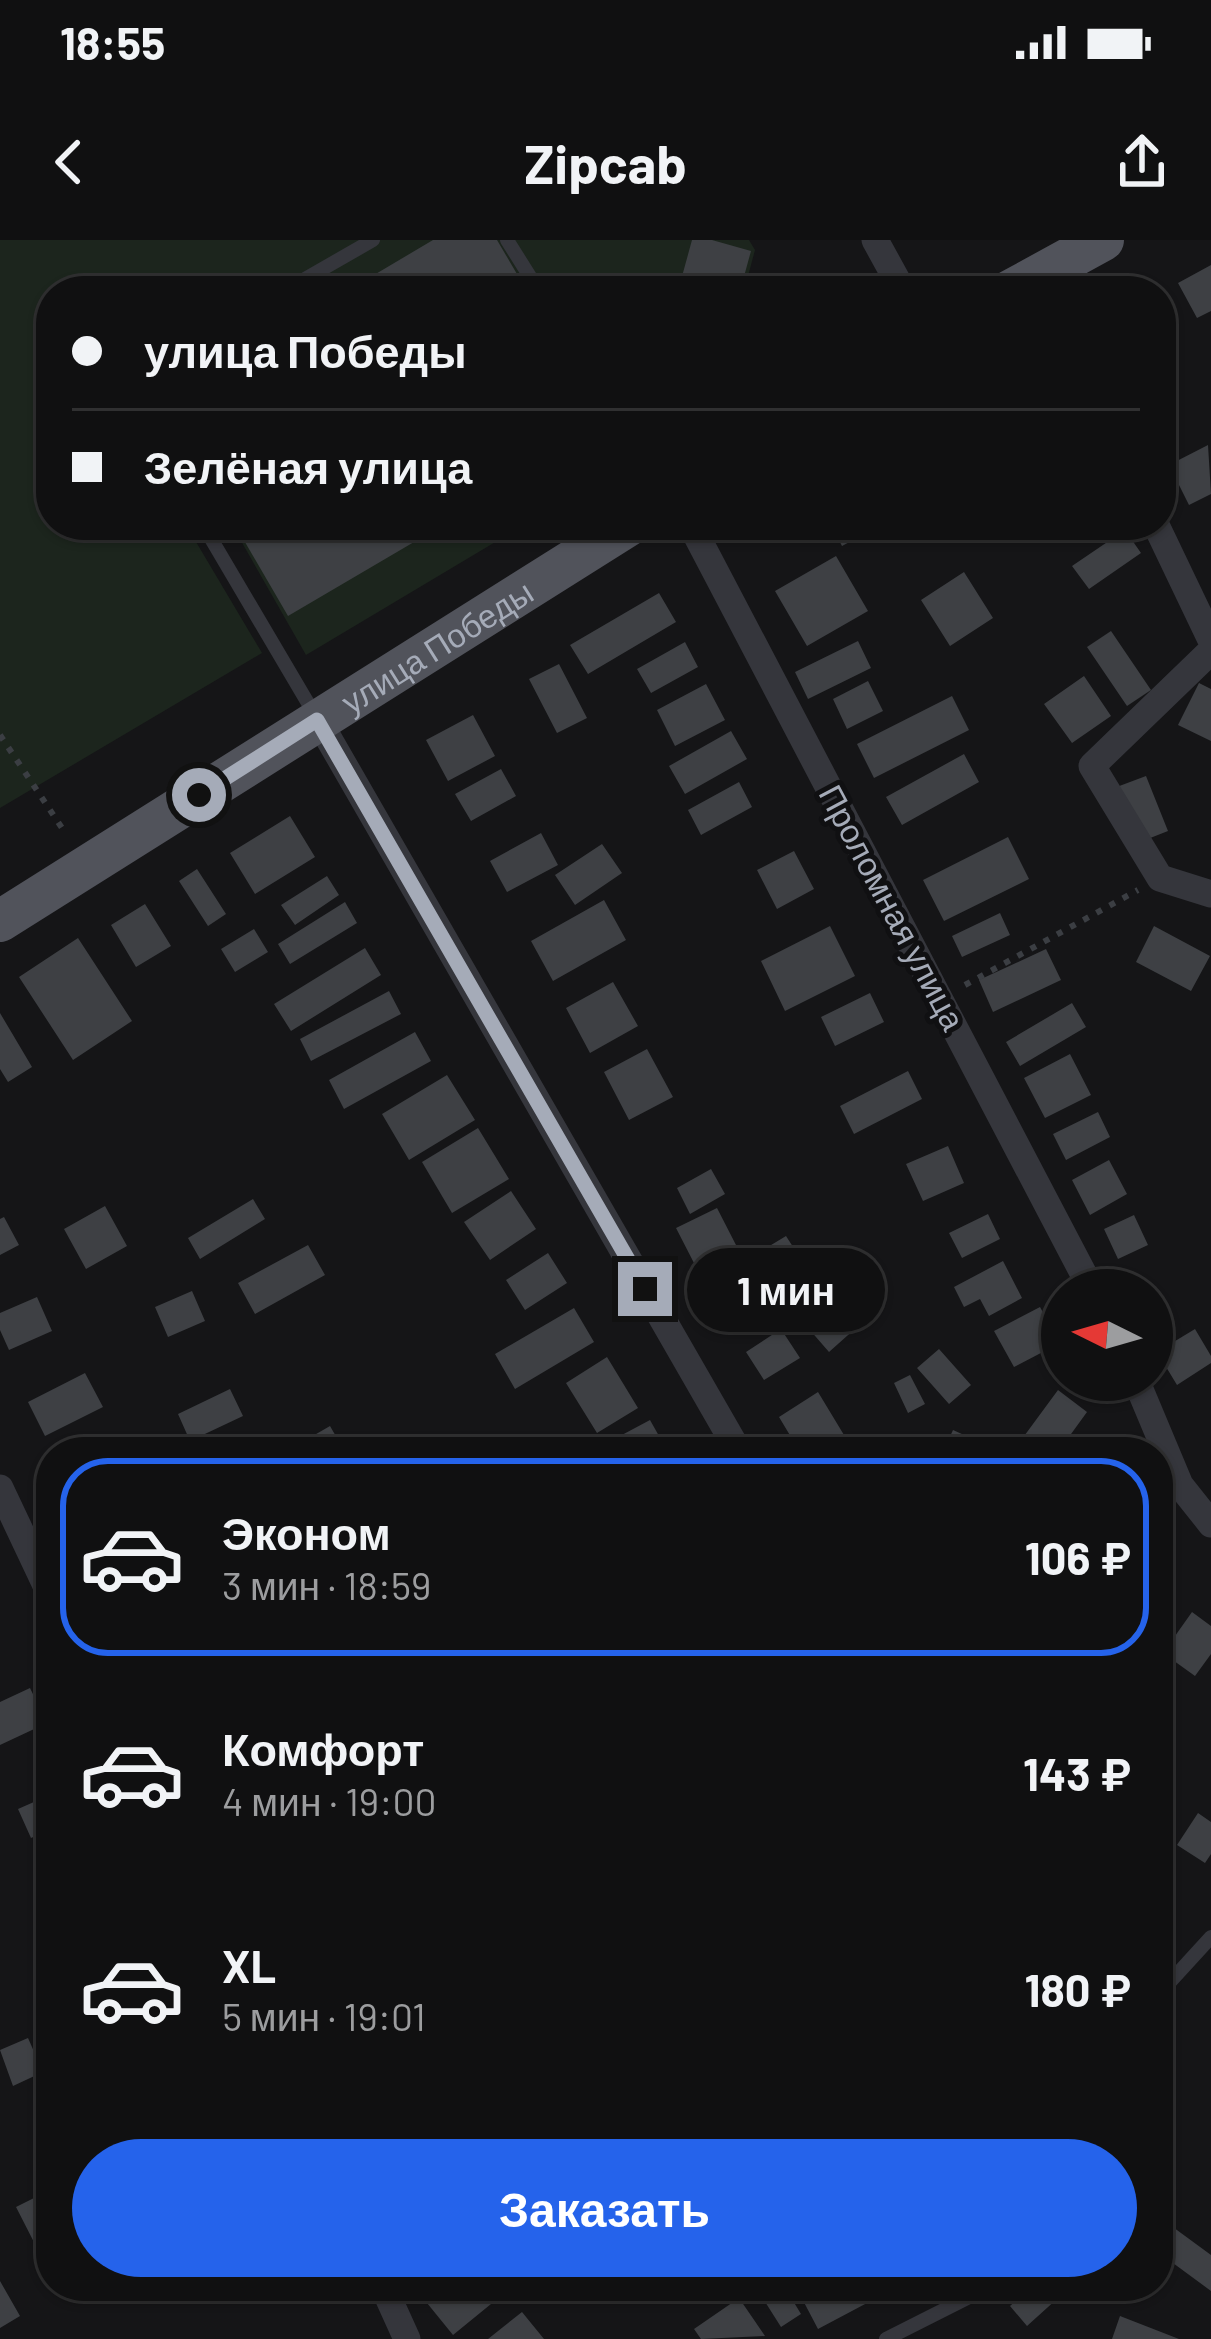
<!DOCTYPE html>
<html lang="ru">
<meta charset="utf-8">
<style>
body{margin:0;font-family:Barlow,sans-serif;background:#1e1e1f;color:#f1f3f6;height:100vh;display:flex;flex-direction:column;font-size:45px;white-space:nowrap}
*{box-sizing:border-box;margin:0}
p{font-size:39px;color:#9c9d9f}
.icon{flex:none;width:66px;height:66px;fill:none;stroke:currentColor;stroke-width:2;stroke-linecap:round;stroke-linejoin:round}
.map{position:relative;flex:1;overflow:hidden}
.sheet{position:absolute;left:36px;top:1197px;width:1137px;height:864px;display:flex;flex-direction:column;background:#101011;border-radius:48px;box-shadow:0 3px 9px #0004,0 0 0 3px #303031}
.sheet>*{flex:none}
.guide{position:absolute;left:36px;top:36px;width:1140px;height:264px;border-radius:48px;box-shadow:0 3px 9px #0004,0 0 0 3px #303031;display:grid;align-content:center;height:264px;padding:0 36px;background:#101011}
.needle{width:78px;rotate:275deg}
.buttons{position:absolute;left:1041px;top:1029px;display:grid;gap:24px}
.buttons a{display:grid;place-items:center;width:132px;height:132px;border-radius:50%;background:#101011;box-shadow:0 3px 9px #0004,0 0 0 3px #303031;font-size:60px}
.end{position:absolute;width:54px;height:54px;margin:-27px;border:15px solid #a5abb8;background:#111;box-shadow:0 0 0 6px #111}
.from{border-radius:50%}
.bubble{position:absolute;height:84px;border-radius:42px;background:#101011;box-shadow:0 3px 9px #0004,0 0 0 3px #303031;font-size:39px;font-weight:700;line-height:84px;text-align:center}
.guide b{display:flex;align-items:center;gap:42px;height:114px;font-size:45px}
.guide b+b{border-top:3px solid #303031}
.guide i{width:30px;height:30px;background:#f1f3f6}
ul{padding:21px 0 0;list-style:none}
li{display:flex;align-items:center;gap:36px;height:198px;margin:0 24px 18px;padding:0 12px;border:6px solid transparent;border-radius:48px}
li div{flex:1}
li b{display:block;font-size:45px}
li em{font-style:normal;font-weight:700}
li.selected{border-color:#2563eb}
li>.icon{width:108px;height:108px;stroke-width:1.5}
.primary-button{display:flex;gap:24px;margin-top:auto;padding:24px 36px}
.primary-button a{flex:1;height:138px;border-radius:72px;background:#2563eb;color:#fff;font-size:48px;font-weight:700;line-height:138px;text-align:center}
.status{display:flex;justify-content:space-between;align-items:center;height:84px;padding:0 60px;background:#101011;direction:ltr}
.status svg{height:33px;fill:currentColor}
header{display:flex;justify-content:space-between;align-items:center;height:156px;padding:0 36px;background:#101011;font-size:54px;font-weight:700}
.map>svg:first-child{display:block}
.green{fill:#1c251d}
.building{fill:#3e4044}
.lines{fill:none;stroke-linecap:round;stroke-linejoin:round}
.path{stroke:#3b3e43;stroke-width:6;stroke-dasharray:6 9;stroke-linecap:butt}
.service{stroke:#35363c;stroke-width:14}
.minor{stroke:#35363c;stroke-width:27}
.primary{stroke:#51535b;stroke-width:42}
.route{stroke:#a5abb8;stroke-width:15}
.labels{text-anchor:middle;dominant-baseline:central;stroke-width:10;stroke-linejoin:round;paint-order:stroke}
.street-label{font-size:33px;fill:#a5abb8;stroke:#101012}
</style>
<div class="status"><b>18:55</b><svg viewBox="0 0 49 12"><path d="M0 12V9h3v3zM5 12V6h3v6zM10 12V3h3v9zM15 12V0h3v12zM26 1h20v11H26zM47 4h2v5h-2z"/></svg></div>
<header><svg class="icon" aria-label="back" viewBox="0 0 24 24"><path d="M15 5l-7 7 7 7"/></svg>Zipcab<svg class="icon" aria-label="share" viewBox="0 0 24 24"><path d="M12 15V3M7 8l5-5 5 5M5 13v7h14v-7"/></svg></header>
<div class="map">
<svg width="1211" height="2099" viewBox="0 0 1211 2099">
<rect width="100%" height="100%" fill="#151517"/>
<path class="green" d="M0,0H749L755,10L744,51H51V285H186L262,413L0,568Z
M232,285H524L306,415Z"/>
<path class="building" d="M433,0H497L527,51H347Z
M692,0H712L751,11L740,51H678Z
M1211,25V71L1197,78L1178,43Z
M1208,205L1211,254L1189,265L1169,225Z
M235,285H443L288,376Z
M831,285H881L842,306Z
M1125,290L1141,313L1089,349L1072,326Z
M836,316L868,371L807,406L775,351Z
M964,332L993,378L950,406L921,360Z
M659,353L676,382L588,434L570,405Z
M1111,391L1151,450L1127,466L1087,407Z
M858,401L871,428L808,459L795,432Z
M685,402L698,427L651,453L637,429Z
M559,424L587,478L557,493L529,439Z
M1084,436L1111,476L1072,503L1044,464Z
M868,441L883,471L847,489L833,459Z
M1199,443L1211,449V501L1178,485Z
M706,444L725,480L675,506L657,470Z
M952,456L969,490L874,538L857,504Z
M473,475L495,516L448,541L426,500Z
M731,491L747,519L685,554L669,526Z
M964,514L979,542L902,585L886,557Z
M501,529L516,556L471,581L455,554Z
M1146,536L1168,591L1135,604L1114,548Z
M739,542L752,567L701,595L688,570Z
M290,576L315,617L255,654L230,613Z
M541,593L558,625L507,652L490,621Z
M1008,597L1029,639L944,681L923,640Z
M602,604L622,633L575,665L555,635Z
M794,611L814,649L777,669L757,630Z
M197,629L226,674L208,686L179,641Z
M327,636L339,655L295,685L281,665Z
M604,660L626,700L553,741L531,701Z
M345,662L357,683L290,724L278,704Z
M145,664L171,706L136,727L111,685Z
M1000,673L1010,695L962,717L952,696Z
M830,686L855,736L785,771L761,721Z
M1154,686L1210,716L1191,751L1136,722Z
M254,689L268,712L235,732L221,709Z
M78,698L132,781L73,820L19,737Z
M365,708L381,735L291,791L274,764Z
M1046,709L1061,740L993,772L979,740Z
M613,742L638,786L590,813L566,768Z
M389,751L401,774L311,821L300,799Z
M870,753L884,782L835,806L821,777Z
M1072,763L1086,787L1020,826L1006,802Z
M0,773L32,827L8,842L0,829Z
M415,792L431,821L344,869L329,840Z
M647,809L673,857L629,880L604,832Z
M1070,814L1091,855L1045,878L1024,838Z
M908,831L922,859L854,894L840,866Z
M447,835L475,880L409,920L382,874Z
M1098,872L1110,897L1066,920L1053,894Z
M478,888L509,939L452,973L422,922Z
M948,906L964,943L923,961L906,924Z
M1109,920L1127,954L1090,975L1072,940Z
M711,929L725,954L690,974L677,948Z
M511,951L536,989L490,1020L464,982Z
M253,959L265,979L200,1019L188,998Z
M105,966L127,1006L86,1029L64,989Z
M717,968L736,1005L695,1025L676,988Z
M988,974L1000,999L962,1018L949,993Z
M1134,975L1148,1005L1118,1019L1104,989Z
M4,977L19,1005L0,1015V979Z
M786,996L806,1027L783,1041L793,1055L749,1081L741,1067L720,1080L700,1048Z
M308,1005L325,1035L255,1074L238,1043Z
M548,1013L567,1043L525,1070L506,1040Z
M1003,1021L1022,1058L989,1076L980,1059L964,1067L954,1047Z
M834,1025L875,1071L829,1112L789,1066Z
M192,1051L205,1081L168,1097L155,1067Z
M37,1057L52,1091L9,1110L0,1090V1073Z
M1040,1067L1060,1103L1014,1127L994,1091Z
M574,1068L594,1102L515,1149L495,1114Z
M781,1089L800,1118L764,1140L746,1112Z
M1195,1089L1211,1116V1123L1177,1145L1157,1112Z
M939,1109L971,1145L949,1164L917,1128Z
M607,1117L638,1168L597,1193L566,1143Z
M85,1133L103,1167L45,1196L28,1162Z
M910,1135L925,1164L908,1173L894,1143Z
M230,1149L243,1176L190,1201L178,1174Z
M1058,1150L1087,1172L1058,1212H1032L1019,1203Z
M818,1152L844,1195L816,1212H800L779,1177Z
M650,1180L668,1212H609L605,1204Z
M330,1186L345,1212H295L292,1208Z
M953,1190L993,1208L991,1212H943Z
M1192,1372L1211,1386V1414L1195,1436L1163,1413Z
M30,1448L47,1483L0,1505V1462Z
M51,1528V1589L31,1598L18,1569L43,1558L33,1536Z
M1198,1573L1211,1582V1614L1205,1623L1177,1605Z
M28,1798L43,1832L13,1846L0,1810Z
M46,1952L51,1962V2008L40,2014L16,1967Z
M1166,1982L1211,2015V2051L1158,2012V1993Z
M0,2041L20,2076L0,2088Z
M447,2046H513L453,2095L427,2063Z
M755,2046H784L801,2074L781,2087Z
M804,2046H858L867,2063L818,2089L797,2049Z
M1032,2046L1068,2049L1027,2086L1010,2066Z
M739,2058L765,2096L701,2099L694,2089Z
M522,2072L544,2099H488Z
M1120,2076L1179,2099H1112Z"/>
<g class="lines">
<path class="path" d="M0,495L62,588
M965,745L1138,650"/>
<path class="service" d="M507,0L539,51
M284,51L373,0
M203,285L315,475
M1158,1755L1211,1697
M391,2061L425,2046
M886,2099L991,2046"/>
<path class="minor" d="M875,0L903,51
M691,285L1092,1050
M1156,285L1211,400
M1211,411L1092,526L1160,638L1211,654
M318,480L739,1212
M1136,1140L1180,1245L1211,1284
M0,1248L51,1356
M383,2046L407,2099"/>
<g class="primary">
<path d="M1010,51L1103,0"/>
<path id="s1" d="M0,681L629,285"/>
</g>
</g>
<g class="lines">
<path class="route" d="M199,555L317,480L645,1049"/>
</g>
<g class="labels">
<g class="street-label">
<text stroke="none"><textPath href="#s1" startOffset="516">улица Победы</textPath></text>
<text transform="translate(893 667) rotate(62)">Проломная улица</text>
</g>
</g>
</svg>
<div class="buttons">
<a><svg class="needle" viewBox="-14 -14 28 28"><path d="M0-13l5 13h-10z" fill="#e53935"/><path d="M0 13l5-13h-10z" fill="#9c9d9f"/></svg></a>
</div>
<i class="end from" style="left:199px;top:555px"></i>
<i class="end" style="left:645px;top:1049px"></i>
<div class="bubble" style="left:687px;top:1008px;width:198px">1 мин</div>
<div class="guide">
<b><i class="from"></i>улица Победы</b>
<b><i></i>Зелёная улица</b>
</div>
<section class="sheet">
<ul>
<li class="selected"><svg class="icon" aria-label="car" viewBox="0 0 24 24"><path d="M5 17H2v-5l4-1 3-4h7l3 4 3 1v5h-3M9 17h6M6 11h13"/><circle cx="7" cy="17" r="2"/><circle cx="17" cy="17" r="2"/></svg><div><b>Эконом</b><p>3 мин · 18:59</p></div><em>106 ₽</em></li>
<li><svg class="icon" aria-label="car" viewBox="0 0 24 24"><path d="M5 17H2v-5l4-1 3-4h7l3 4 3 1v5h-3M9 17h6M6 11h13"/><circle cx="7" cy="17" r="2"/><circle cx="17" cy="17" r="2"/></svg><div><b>Комфорт</b><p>4 мин · 19:00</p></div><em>143 ₽</em></li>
<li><svg class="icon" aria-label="car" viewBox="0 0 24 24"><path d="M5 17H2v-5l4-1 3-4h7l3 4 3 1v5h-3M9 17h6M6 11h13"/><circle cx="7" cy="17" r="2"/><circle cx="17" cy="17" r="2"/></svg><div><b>XL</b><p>5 мин · 19:01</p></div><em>180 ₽</em></li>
</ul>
<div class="primary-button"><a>Заказать</a></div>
</section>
</div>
